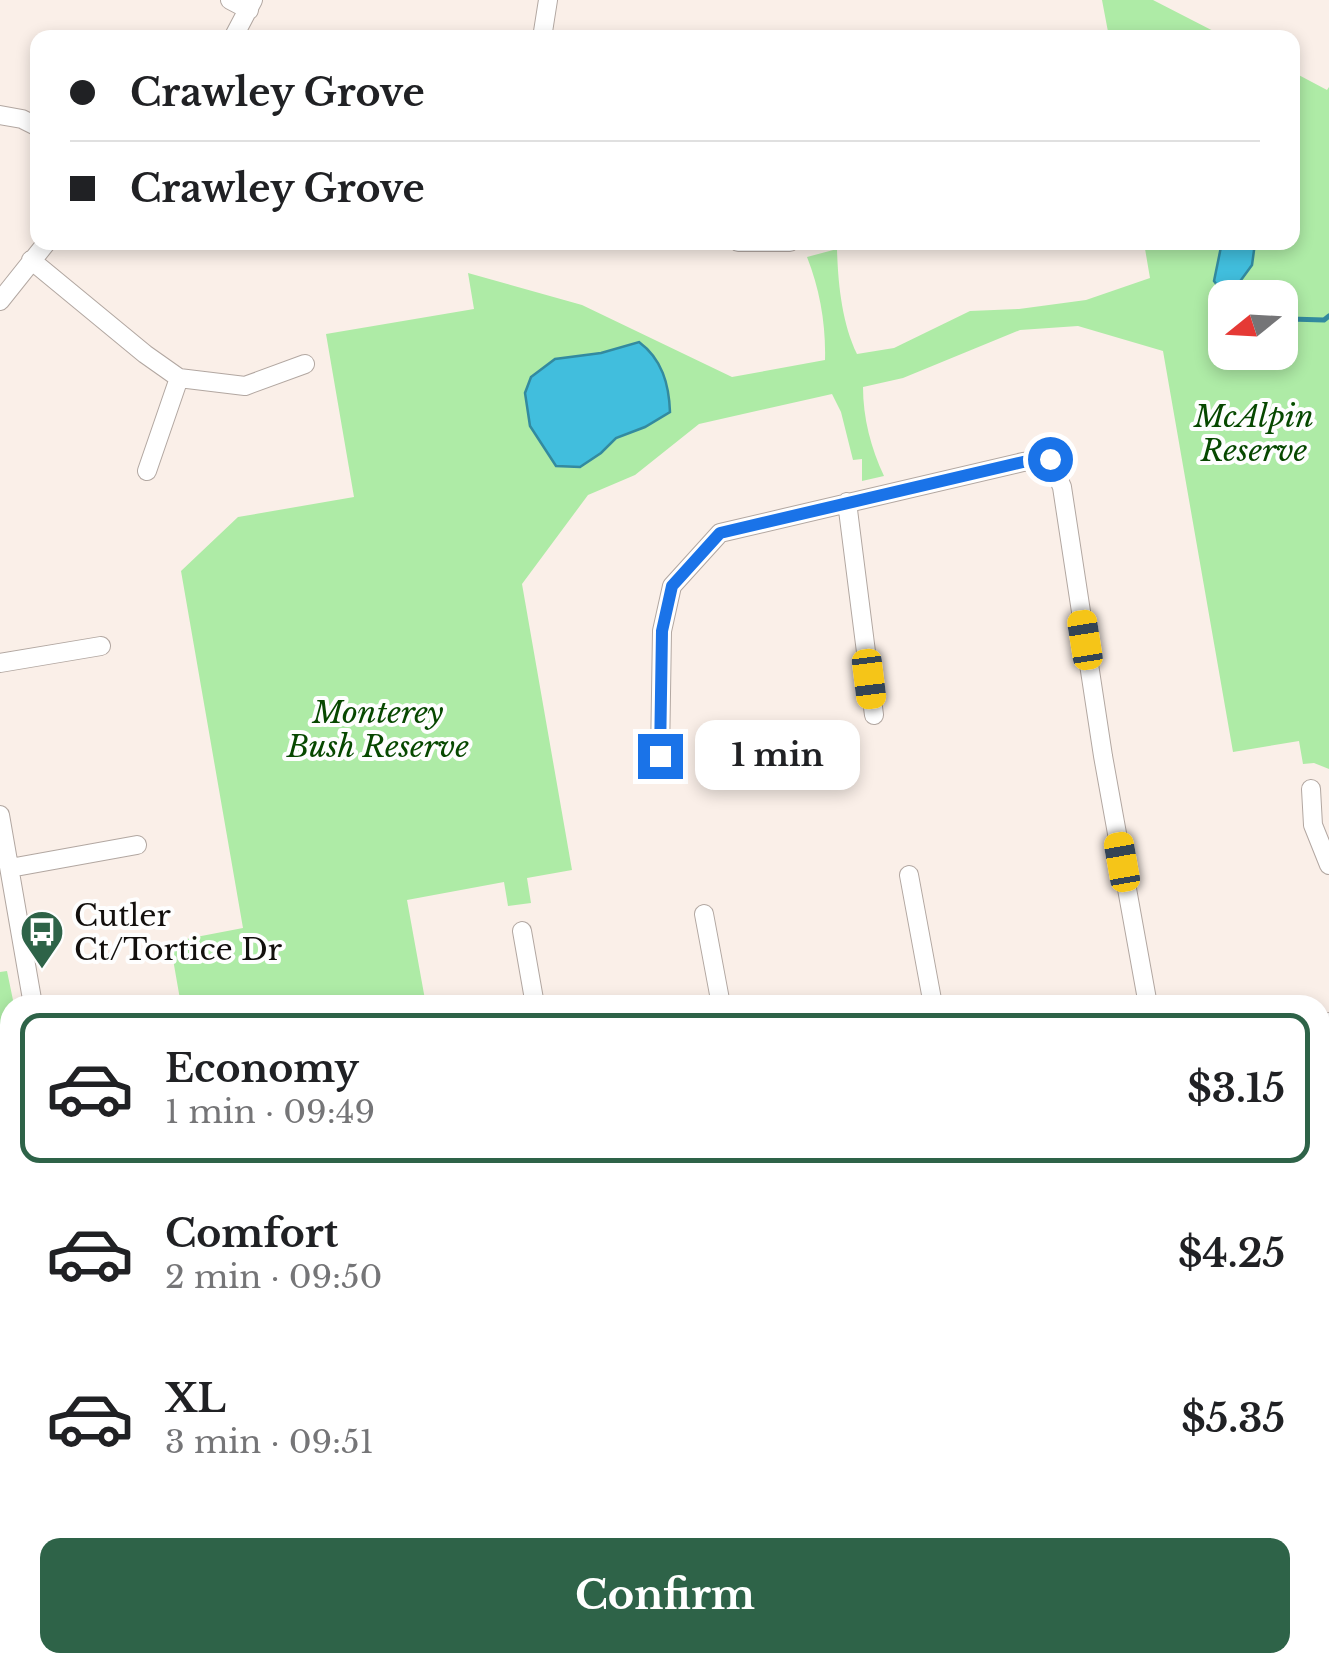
<!DOCTYPE html>
<meta charset="utf-8">
<style>
body{margin:0;font-family:"Libre Baskerville",serif;background:#f6f6f6;color:#202124;height:100vh;display:flex;flex-direction:column;font-size:38px;white-space:nowrap}
*{box-sizing:border-box;margin:0}
p{font-size:32px;color:#757577}
.icon{flex:none;width:55px;height:55px;fill:none;stroke:currentColor;stroke-width:2;stroke-linecap:round;stroke-linejoin:round}
.map{position:relative;flex:1;overflow:hidden}
.side{position:absolute;left:0px;top:995px;width:1330px;height:678px;display:flex;flex-direction:column;background:#fff;border-radius:30px 30px 0 0;box-shadow:0 5px 15px #0003}
.side>*{flex:none}
.banner{position:absolute;left:30px;top:30px;width:1270px;height:220px;border-radius:20px;box-shadow:0 5px 15px #0003;display:grid;align-content:center;height:220px;padding:0 40px;background:#fff}
.needle{width:65px;rotate:252deg}
.fabs{position:absolute;left:1208px;top:280px;display:grid;gap:20px}
.fabs a{display:grid;place-items:center;width:90px;height:90px;border-radius:20px;background:#fff;box-shadow:0 5px 15px #0003;font-size:50px}
.end{position:absolute;width:45px;height:45px;margin:-22px;border:12px solid #1a73e8;background:#fff;box-shadow:0 0 0 5px #fff}
.from{border-radius:50%}
.bubble{position:absolute;height:70px;border-radius:20px;background:#fff;box-shadow:0 5px 15px #0003;font-size:32px;font-weight:700;line-height:70px;text-align:center}
.car{position:absolute;width:30px;height:60px;margin:-30px -15px;border-radius:12px;box-shadow:0 0 8px 2px #0007;background:linear-gradient(#f5c518 24%,#345 0 40%,#f5c518 0 76%,#345 0 86%,#f5c518 0)}
.banner b{display:flex;align-items:center;gap:35px;height:95px;font-size:38px}
.banner b+b{border-top:2px solid #e0e0e0}
.banner i{width:25px;height:25px;background:#202124}
ul{padding:18px 0 0;list-style:none}
li{display:flex;align-items:center;gap:30px;height:150px;margin:0 20px 15px;padding:0 20px;border:5px solid transparent;border-radius:20px}
li div{flex:1}
li b{display:block;font-size:38px}
li em{font-style:normal;font-weight:700}
li.active{border-color:#2e6348}
li>.icon{width:90px;height:90px;stroke-width:1.5}
.action{display:flex;gap:20px;margin-top:auto;padding:20px 40px}
.action a{flex:1;height:115px;border-radius:20px;background:#2e6348;color:#fff;font-size:40px;font-weight:700;line-height:115px;text-align:center}
.map>svg:first-child{display:block}
.green{fill:#aeeba6;fill-rule:evenodd}
.water{fill:#41bedd;stroke:#338a9f;stroke-width:2.5}
.lines{fill:none;stroke-linecap:round;stroke-linejoin:round}
.stream{stroke:#338a9f;stroke-width:5}
.street-casing{stroke:#b2a7a1;stroke-width:20}
.street{stroke:#fff;stroke-width:18}
.route{stroke:#1a73e8;stroke-width:12}
.labels{text-anchor:middle;dominant-baseline:central;stroke-width:8;stroke-linejoin:round;paint-order:stroke}
.park-label{font-size:30px;font-style:italic;fill:#074800;stroke:#fefefe}
.poi-label{font-size:30px;fill:#120f0d;stroke:#fefefe;text-anchor:start}
</style>
<div class="map">
<svg width="1329" height="1672" viewBox="0 0 1329 1672">
<rect width="100%" height="100%" fill="#faefe8"/>
<path class="green" d="M1102,0H1153L1225,37H1109Z
M1293,72L1327,90L1329,87V769L1314,763L1303,764L1299,741L1233,752L1163,351L1078,326L1020,330L903,378L863,387C863,418 871,448 884,476L862,481V459L853,460L841,412L832,394L699,424L635,475L588,495L522,584L572,870L527,878L531,903L508,906L504,882L407,900L426,1005H181L170,942L243,928L181,571L238,517L354,497L326,334L474,309L468,273L582,305L732,377L825,360C826,325 820,290 807,257L837,249C838,284 842,323 857,354L894,348L970,311L1019,309L1086,300L1150,278L1144,243L1292,242ZM1225,298H1280V352H1225Z
M7,971L14,1005H10V1402L0,1404V972Z
M1329,1400V1564L1320,1579V1411Z
M1154,1663V1662L1272,1663L1266,1672H1148Z"/>
<path class="water" d="M1222,242L1255,243L1252,265L1241,280L1251,297L1273,293L1282,296C1291,315 1296,333 1280,349V298L1226,297L1214,281Z
M639,342C662,359 669,384 670,412L645,427L616,438L601,453L580,467L556,466L530,426L525,393L531,377L555,359L601,353Z"/>
<g class="lines">
<path class="stream" d="M1290,319L1324,320L1329,316
M1320,1520L1329,1509"/>
<defs>
<path id="street" d="M230,0L249,10
M233,38L253,0
M542,38L548,0
M0,115L22,119L38,127
M738,242H790
M31,260L145,354L179,378L245,386L305,364
M0,301L47,242
M147,471L179,378
M847,502L874,715
M0,663L101,646
M660,756L662,631L672,586L720,533L1023,462L1050,459L1062,487L1103,756L1148,1005
M1311,789L1313,825L1329,865
M0,815L33,1005
M10,868L137,845
M909,875L933,1005
M704,914L721,1005
M522,931L535,1005
M1320,1039L1329,1022
M1320,1089L1329,1096
M1320,1274L1329,1268
M9,1500H10
M90,1662L92,1672
M316,1662L318,1672
M994,1662L1002,1672
M440,1672L492,1662"/>
</defs>
<use href="#street" class="street-casing"/>
<use href="#street" class="street"/>
</g>
<g class="lines">
<path class="route" d="M660,756L662,631L672,586L720,533L1023,462L1050,459"/>
</g>
<defs>
<symbol id="bus-pin" viewBox="-11 -11 22 30"><path d="M0 17L-7.5 6A9.5 9.5 0 1 1 7.5 6Z" fill="#2e6348" stroke="#fefefe"/><path d="M-5-6H5V4H4V6H2V4H-2V6H-4V4H-5ZM-3.5-4V0h7V-4ZM-3.5 1.2v1.5H-2V1.2ZM2 1.2v1.5H3.5V1.2Z" fill="#fff"/></symbol>
</defs>
<g fill-rule="evenodd">
<use href="#bus-pin" x="17" y="907" width="50" height="68"/>
</g>
<g class="labels">
<g class="park-label">
<text x="1254" y="416">McAlpin<tspan x="1254" dy="34">Reserve</tspan></text>
<text x="378" y="712">Monterey<tspan x="378" dy="34">Bush Reserve</tspan></text>
</g>
<g class="poi-label">
<text x="74" y="915">Cutler<tspan x="74" dy="34">Ct/Tortice Dr</tspan></text>
</g>
</g>
</svg>
<div class="fabs">
<a><svg class="needle" viewBox="-14 -14 28 28"><path d="M0-13l5 13h-10z" fill="#e53935"/><path d="M0 13l5-13h-10z" fill="#757577"/></svg></a>
</div>
<i class="end from" style="left:1050px;top:459px"></i>
<i class="end" style="left:660px;top:756px"></i>
<div class="bubble" style="left:695px;top:720px;width:165px">1 min</div>
<i class="car" style="left:1085px;top:640px;rotate:351deg"></i>
<i class="car" style="left:869px;top:679px;rotate:173deg"></i>
<i class="car" style="left:1122px;top:862px;rotate:350deg"></i>
<div class="banner">
<b><i class="from"></i>Crawley Grove</b>
<b><i></i>Crawley Grove</b>
</div>
<section class="side">
<ul>
<li class="active"><svg class="icon" aria-label="car" viewBox="0 0 24 24"><path d="M5 17H2v-5l4-1 3-4h7l3 4 3 1v5h-3M9 17h6M6 11h13"/><circle cx="7" cy="17" r="2"/><circle cx="17" cy="17" r="2"/></svg><div><b>Economy</b><p>1 min · 09:49</p></div><em>$3.15</em></li>
<li><svg class="icon" aria-label="car" viewBox="0 0 24 24"><path d="M5 17H2v-5l4-1 3-4h7l3 4 3 1v5h-3M9 17h6M6 11h13"/><circle cx="7" cy="17" r="2"/><circle cx="17" cy="17" r="2"/></svg><div><b>Comfort</b><p>2 min · 09:50</p></div><em>$4.25</em></li>
<li><svg class="icon" aria-label="car" viewBox="0 0 24 24"><path d="M5 17H2v-5l4-1 3-4h7l3 4 3 1v5h-3M9 17h6M6 11h13"/><circle cx="7" cy="17" r="2"/><circle cx="17" cy="17" r="2"/></svg><div><b>XL</b><p>3 min · 09:51</p></div><em>$5.35</em></li>
</ul>
<div class="action"><a>Confirm</a></div>
</section>
</div>
